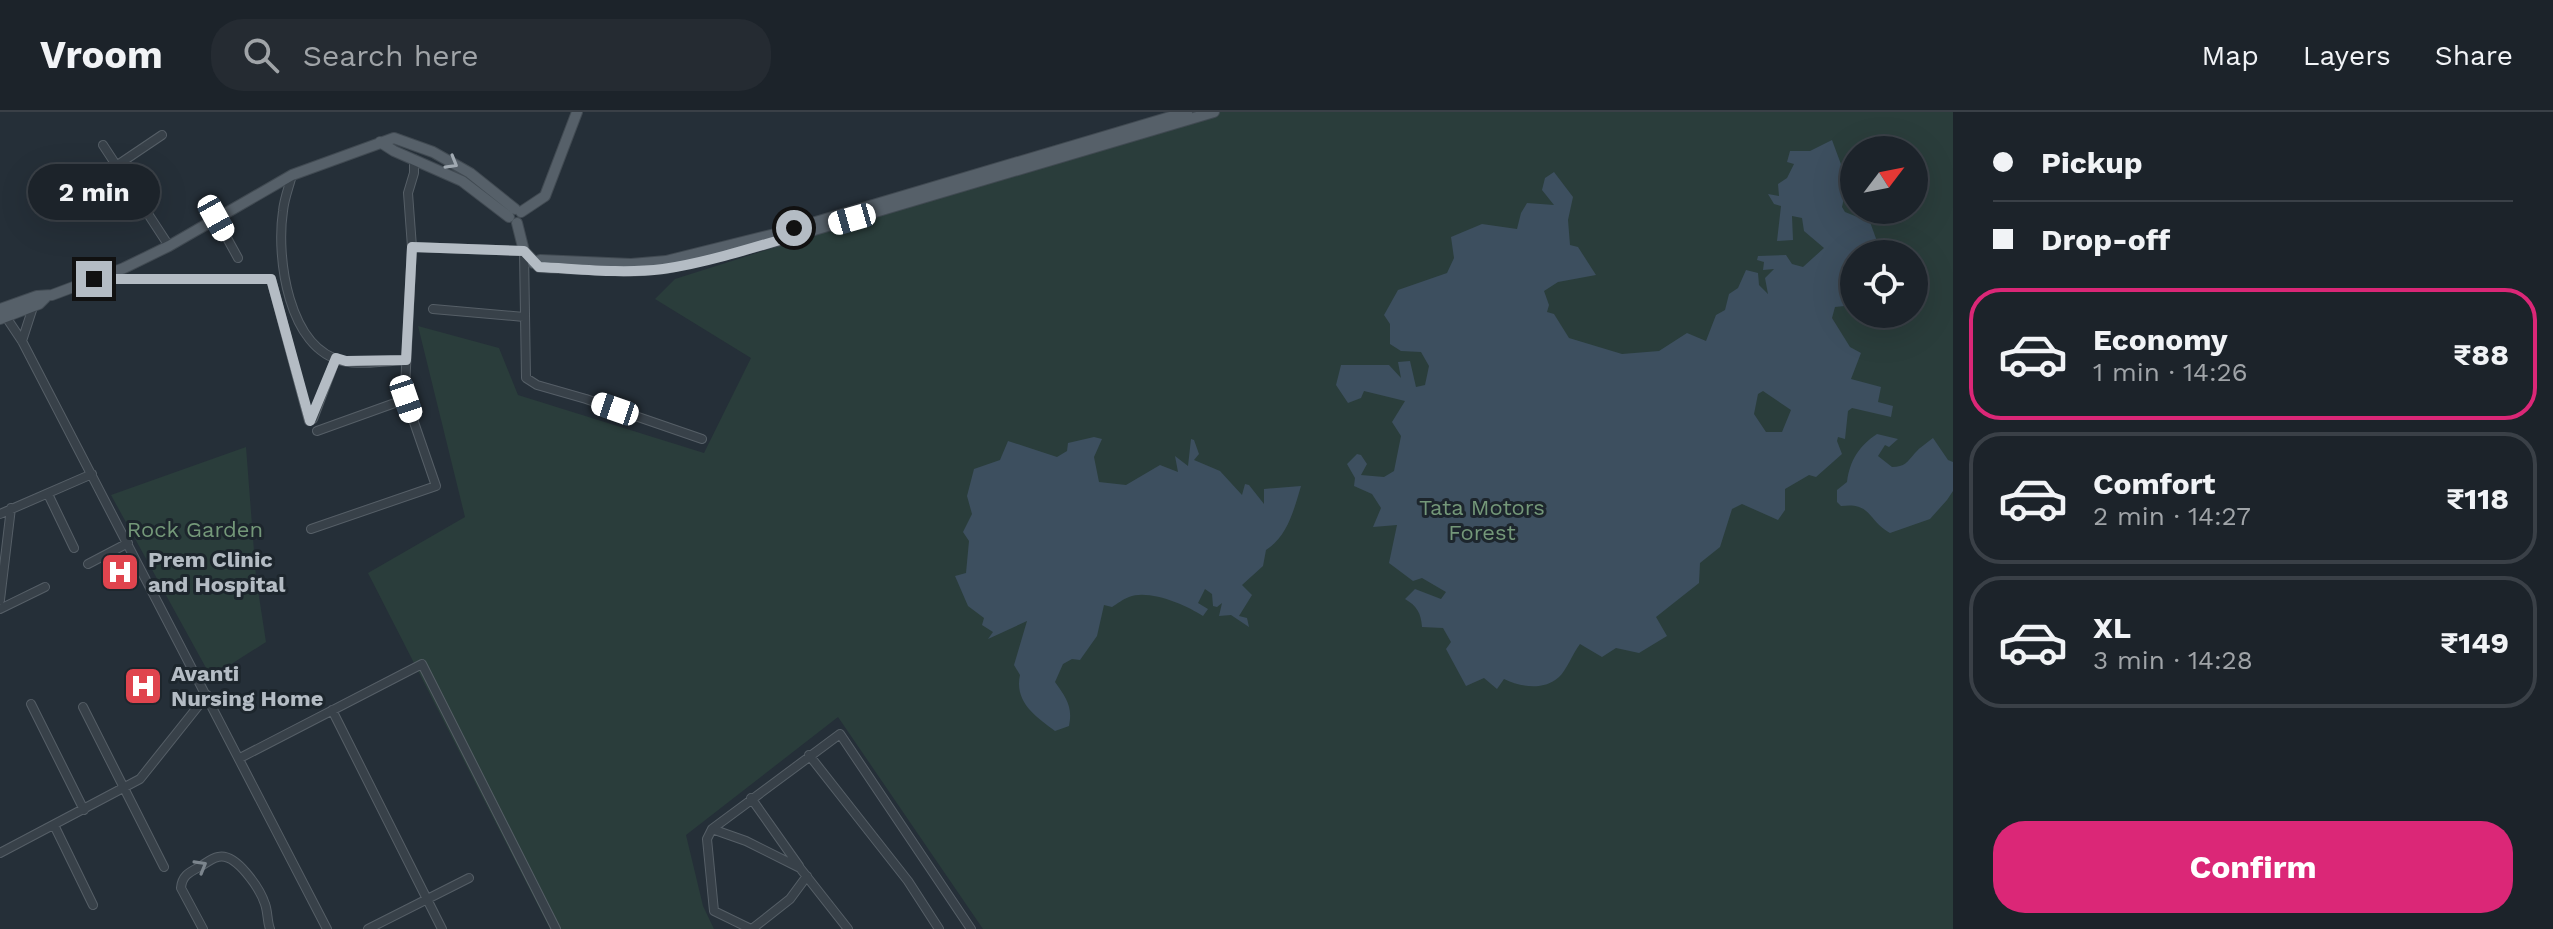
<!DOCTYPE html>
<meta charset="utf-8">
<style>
body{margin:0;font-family:"Work Sans",sans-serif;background:#252b32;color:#f1f3f6;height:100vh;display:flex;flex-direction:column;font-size:30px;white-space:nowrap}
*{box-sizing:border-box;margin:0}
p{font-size:26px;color:#a0a4a8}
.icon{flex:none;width:44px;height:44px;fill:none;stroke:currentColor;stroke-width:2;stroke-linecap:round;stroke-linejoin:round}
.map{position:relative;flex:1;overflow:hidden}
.sheet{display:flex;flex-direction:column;background:#1c232a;width:600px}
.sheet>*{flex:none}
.hud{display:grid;align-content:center;height:176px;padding:0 40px;background:#1c232a}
.needle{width:52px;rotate:58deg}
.fabs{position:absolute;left:1840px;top:24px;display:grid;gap:16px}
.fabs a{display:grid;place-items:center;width:88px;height:88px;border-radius:50%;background:#1c232a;box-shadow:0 8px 32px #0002,0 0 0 2px #3a4047;font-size:40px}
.end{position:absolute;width:36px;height:36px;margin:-18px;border:10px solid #b4bcc4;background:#111;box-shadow:0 0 0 4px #111}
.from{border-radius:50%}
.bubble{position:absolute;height:56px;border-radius:28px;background:#1c232a;box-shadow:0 8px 32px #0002,0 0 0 2px #3a4047;font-size:26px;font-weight:700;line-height:56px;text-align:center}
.car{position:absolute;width:24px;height:48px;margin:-24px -12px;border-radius:10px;box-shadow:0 0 6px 2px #0007;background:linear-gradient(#fff 24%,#345 0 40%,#fff 0 76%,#345 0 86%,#fff 0)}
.hud b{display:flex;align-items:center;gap:28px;height:76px;font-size:30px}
.hud b+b{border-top:2px solid #3a4047}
.hud i{width:20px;height:20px;background:#f1f3f6}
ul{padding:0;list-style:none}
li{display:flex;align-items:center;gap:24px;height:132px;margin:0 16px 12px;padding:0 24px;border:4px solid #3a4047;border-radius:32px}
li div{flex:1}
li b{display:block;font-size:30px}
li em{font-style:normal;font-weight:700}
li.active{border-color:#db2777}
li>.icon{width:72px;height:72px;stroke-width:1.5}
.cta{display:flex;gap:16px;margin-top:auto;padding:16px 40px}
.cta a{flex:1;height:92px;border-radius:32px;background:#db2777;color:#fff;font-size:32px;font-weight:700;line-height:92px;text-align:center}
header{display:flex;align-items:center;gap:48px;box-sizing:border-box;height:112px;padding:0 40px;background:#1c232a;border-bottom:2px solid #3a4047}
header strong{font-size:38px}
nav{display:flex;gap:44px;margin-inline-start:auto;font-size:28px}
.search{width:560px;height:72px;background:#252b32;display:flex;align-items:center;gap:20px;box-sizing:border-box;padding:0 28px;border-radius:32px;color:#a0a4a8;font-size:30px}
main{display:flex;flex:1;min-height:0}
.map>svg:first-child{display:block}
.green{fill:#2a3d3b;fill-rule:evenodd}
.water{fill:#3d4f5f;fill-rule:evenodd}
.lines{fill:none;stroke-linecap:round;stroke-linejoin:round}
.minor-casing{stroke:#565f67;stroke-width:10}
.major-casing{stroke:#414a52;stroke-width:12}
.minor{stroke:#384149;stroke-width:8}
.major{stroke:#566069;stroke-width:10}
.oneway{stroke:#a1aab2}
.oneway2{stroke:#7c858d}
.route{stroke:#b4bcc4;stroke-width:10}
.labels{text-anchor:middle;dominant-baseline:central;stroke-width:6;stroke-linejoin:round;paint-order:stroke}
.park-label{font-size:22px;fill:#749879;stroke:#1d262d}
.poi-label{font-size:22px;font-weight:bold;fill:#b4bcc4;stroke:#1d262d;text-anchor:start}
</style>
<header>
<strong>Vroom</strong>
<div class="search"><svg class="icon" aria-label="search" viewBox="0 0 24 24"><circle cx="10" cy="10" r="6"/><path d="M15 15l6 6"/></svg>Search here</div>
<nav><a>Map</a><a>Layers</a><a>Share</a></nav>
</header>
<main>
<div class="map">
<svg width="1953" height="817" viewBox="0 0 1953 817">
<rect width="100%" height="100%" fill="#252f38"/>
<path class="green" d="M1202,0H1953V817H983L838,605L686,723L703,794L714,817H550L368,461L465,405L418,214L499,236L518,283L704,341L751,246L655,187L675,167ZM1854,38H1914V98H1854ZM1854,142H1914V202H1854Z
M246,335L256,465L266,530L211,565L111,383Z"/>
<path class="water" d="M1832,28L1842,55L1850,57L1842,95L1845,100L1870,110L1878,132L1901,137L1895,142H1854V193L1835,195L1832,206L1850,235L1861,241L1851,267L1881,275L1878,290L1893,294L1891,305L1852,296L1848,299L1845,327L1838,325L1837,329L1842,342L1816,365L1809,363L1785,377V398L1778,408L1742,392L1732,397L1720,435L1700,451L1699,471L1656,505L1667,524L1639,541L1616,536L1602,545L1580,532C1573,541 1566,559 1559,565C1544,579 1520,575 1504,567L1497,577L1484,566L1466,574L1446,537L1451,530L1443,516L1422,515C1421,501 1417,494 1405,487L1415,477L1441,487L1446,480L1422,466L1413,469L1389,451L1397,413L1373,415L1381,396L1372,382L1354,374L1355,366L1347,352L1357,342L1361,343L1367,352L1361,363L1384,365L1394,359L1401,324L1392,310L1405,289L1364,279L1361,286L1348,291L1336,273L1341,253H1389L1401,266L1398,250L1410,249L1416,275L1425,273L1429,254L1421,240L1401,239L1390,232V212L1384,203L1398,178L1447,161L1454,146L1451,125L1482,112L1517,117L1521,101L1527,91L1554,93L1542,78L1545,66L1554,60L1573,85L1568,108L1570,133L1578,135L1596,163L1558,170L1544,179L1549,193L1547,200L1554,202L1569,226L1622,242L1659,239L1687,221L1706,229L1716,203L1725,198L1729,182L1738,176L1746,158L1758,161L1759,173L1768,182L1765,166L1774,157L1763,158L1764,150L1757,148L1758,144L1786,143L1792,152L1803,155L1824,136L1804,119L1802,106L1792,104L1793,128L1777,129L1781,94L1774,92L1768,82L1779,84L1778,72L1787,66L1794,52L1787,50L1790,39H1810ZM1763,279L1791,298L1782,320H1766L1754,302L1758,282Z
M1877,322L1898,327L1889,335L1885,333L1878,344L1892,355C1905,355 1907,350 1915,341C1920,335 1927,331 1933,326L1948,348L1953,350V379L1947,388L1930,407L1890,421C1867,408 1872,390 1841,394L1837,390V378L1847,370C1850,348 1859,334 1877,322Z
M1094,325L1102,327L1094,345L1099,370L1126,373L1160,353L1178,360L1175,344L1188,354L1191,327L1194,328L1199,342L1194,348L1220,359L1242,383L1245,372L1249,373L1264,392V377L1301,374C1294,397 1288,424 1266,438L1263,454L1242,473L1252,483L1239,504L1247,506L1249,515L1231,503L1219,504L1222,491L1217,495L1213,494L1212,482L1205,477L1198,491L1208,497L1203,504C1186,493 1149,477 1129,485C1123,487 1117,492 1112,495L1104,493L1097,524L1080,548L1072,547L1063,552L1055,570C1066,586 1073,594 1069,614L1055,619C1036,605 1014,590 1020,563L1014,553L1027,509L988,527L993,520L982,513L984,506L968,494L955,464L966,461L969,429L963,420L972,402L967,384L974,357L1000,348L1008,329L1057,345L1067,339L1068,331Z"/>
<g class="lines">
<defs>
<path id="minor" d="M103,33L169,134
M116,54L162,23
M292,63C289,75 284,87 283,99C276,145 288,237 343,249C362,253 386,249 406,248
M216,106L238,146
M412,135L524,139L526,266L537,273L586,287L702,327
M99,167H271L309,309L313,307L336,246
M433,197L524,205
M4,202L22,229L327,817
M22,229L34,192
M317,319L406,287
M48,382L74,436
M0,402L92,362
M311,417L436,374L406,287L405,276L412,135L408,81L414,61V47
M88,452L128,431
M0,488L11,396
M0,497L45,475
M31,592L84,698
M83,595L164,755
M332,598L442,817
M809,643L908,769L939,817
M240,646L422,552L556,817
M751,686L799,754
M54,713L93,793
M712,717L746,729L800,756L848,817
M0,741L140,667L207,583
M203,817L181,776C182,763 190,760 201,754C206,751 212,746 218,745C236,740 260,777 265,792C268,800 267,809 270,817
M368,817L469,766
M751,817L714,799L707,727L712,717L840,622L971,817
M752,817L790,787L807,764"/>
<path id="major" d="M380,30L394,39L462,69L509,105
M521,100L545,84L577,0
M517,111L524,139L539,155L630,159L667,156L777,129L1214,0
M533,151L540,148L631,152L666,149L775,122L1187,0
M0,197L37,184L52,183L124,156L169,134L292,63L394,26L433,40L470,61L515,97
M0,207L39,192L46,185"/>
</defs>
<use href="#minor" class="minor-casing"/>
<use href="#major" class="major-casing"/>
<use href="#minor" class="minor"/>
<use href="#major" class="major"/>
</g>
<defs><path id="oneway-chevron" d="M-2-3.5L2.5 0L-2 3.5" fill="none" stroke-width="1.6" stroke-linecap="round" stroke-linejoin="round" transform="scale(2)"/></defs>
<use class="oneway" href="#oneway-chevron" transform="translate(452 51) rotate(30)"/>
<use class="oneway2" href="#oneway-chevron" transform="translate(201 754) rotate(-30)"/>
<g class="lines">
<path class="route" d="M94,167H271L310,309L336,246L346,249L406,248L412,135L524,139L539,155C580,157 622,162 663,157C705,151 756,135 796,123L794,116"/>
</g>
<defs>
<symbol id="hospital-square" viewBox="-11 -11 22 22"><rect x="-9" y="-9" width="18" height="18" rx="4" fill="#e0444e" stroke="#1d262d"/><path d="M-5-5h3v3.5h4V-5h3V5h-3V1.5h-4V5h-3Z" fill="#fff"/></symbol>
</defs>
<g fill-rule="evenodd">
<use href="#hospital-square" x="98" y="438" width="44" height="44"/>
<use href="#hospital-square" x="121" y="552" width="44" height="44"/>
</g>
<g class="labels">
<g class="park-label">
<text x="1482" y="395">Tata Motors<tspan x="1482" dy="25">Forest</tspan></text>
<text x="195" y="417">Rock Garden</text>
</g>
<g class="poi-label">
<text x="148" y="447">Prem Clinic<tspan x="148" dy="25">and Hospital</tspan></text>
<text x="171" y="561">Avanti<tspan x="171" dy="25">Nursing Home</tspan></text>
</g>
</g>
</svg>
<div class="fabs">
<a><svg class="needle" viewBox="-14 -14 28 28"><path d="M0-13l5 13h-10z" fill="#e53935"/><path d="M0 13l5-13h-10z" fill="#a0a4a8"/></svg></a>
<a><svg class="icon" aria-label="locate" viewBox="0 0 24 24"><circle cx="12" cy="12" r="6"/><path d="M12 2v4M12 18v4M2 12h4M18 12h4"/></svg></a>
</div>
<i class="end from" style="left:794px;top:116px"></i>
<i class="end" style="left:94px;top:167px"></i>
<div class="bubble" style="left:28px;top:52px;width:132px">2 min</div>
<i class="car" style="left:216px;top:106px;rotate:151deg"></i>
<i class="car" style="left:852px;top:107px;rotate:254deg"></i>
<i class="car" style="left:406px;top:287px;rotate:161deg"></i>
<i class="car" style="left:615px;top:297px;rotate:289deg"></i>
</div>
<section class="sheet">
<div class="hud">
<b><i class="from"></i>Pickup</b>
<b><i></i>Drop-off</b>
</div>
<ul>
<li class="active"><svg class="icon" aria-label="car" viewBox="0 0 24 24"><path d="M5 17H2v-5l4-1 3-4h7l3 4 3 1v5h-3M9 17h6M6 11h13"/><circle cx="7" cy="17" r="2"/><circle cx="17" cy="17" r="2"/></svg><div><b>Economy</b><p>1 min · 14:26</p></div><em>₹88</em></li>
<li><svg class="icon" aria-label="car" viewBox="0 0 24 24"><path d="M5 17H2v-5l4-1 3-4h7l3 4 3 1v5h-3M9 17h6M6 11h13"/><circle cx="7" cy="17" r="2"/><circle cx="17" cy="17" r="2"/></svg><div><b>Comfort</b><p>2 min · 14:27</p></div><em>₹118</em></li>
<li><svg class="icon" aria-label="car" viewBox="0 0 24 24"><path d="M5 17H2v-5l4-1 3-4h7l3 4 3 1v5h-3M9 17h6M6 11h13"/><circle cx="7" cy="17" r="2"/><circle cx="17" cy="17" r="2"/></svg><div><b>XL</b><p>3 min · 14:28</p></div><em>₹149</em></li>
</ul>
<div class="cta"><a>Confirm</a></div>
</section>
</main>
